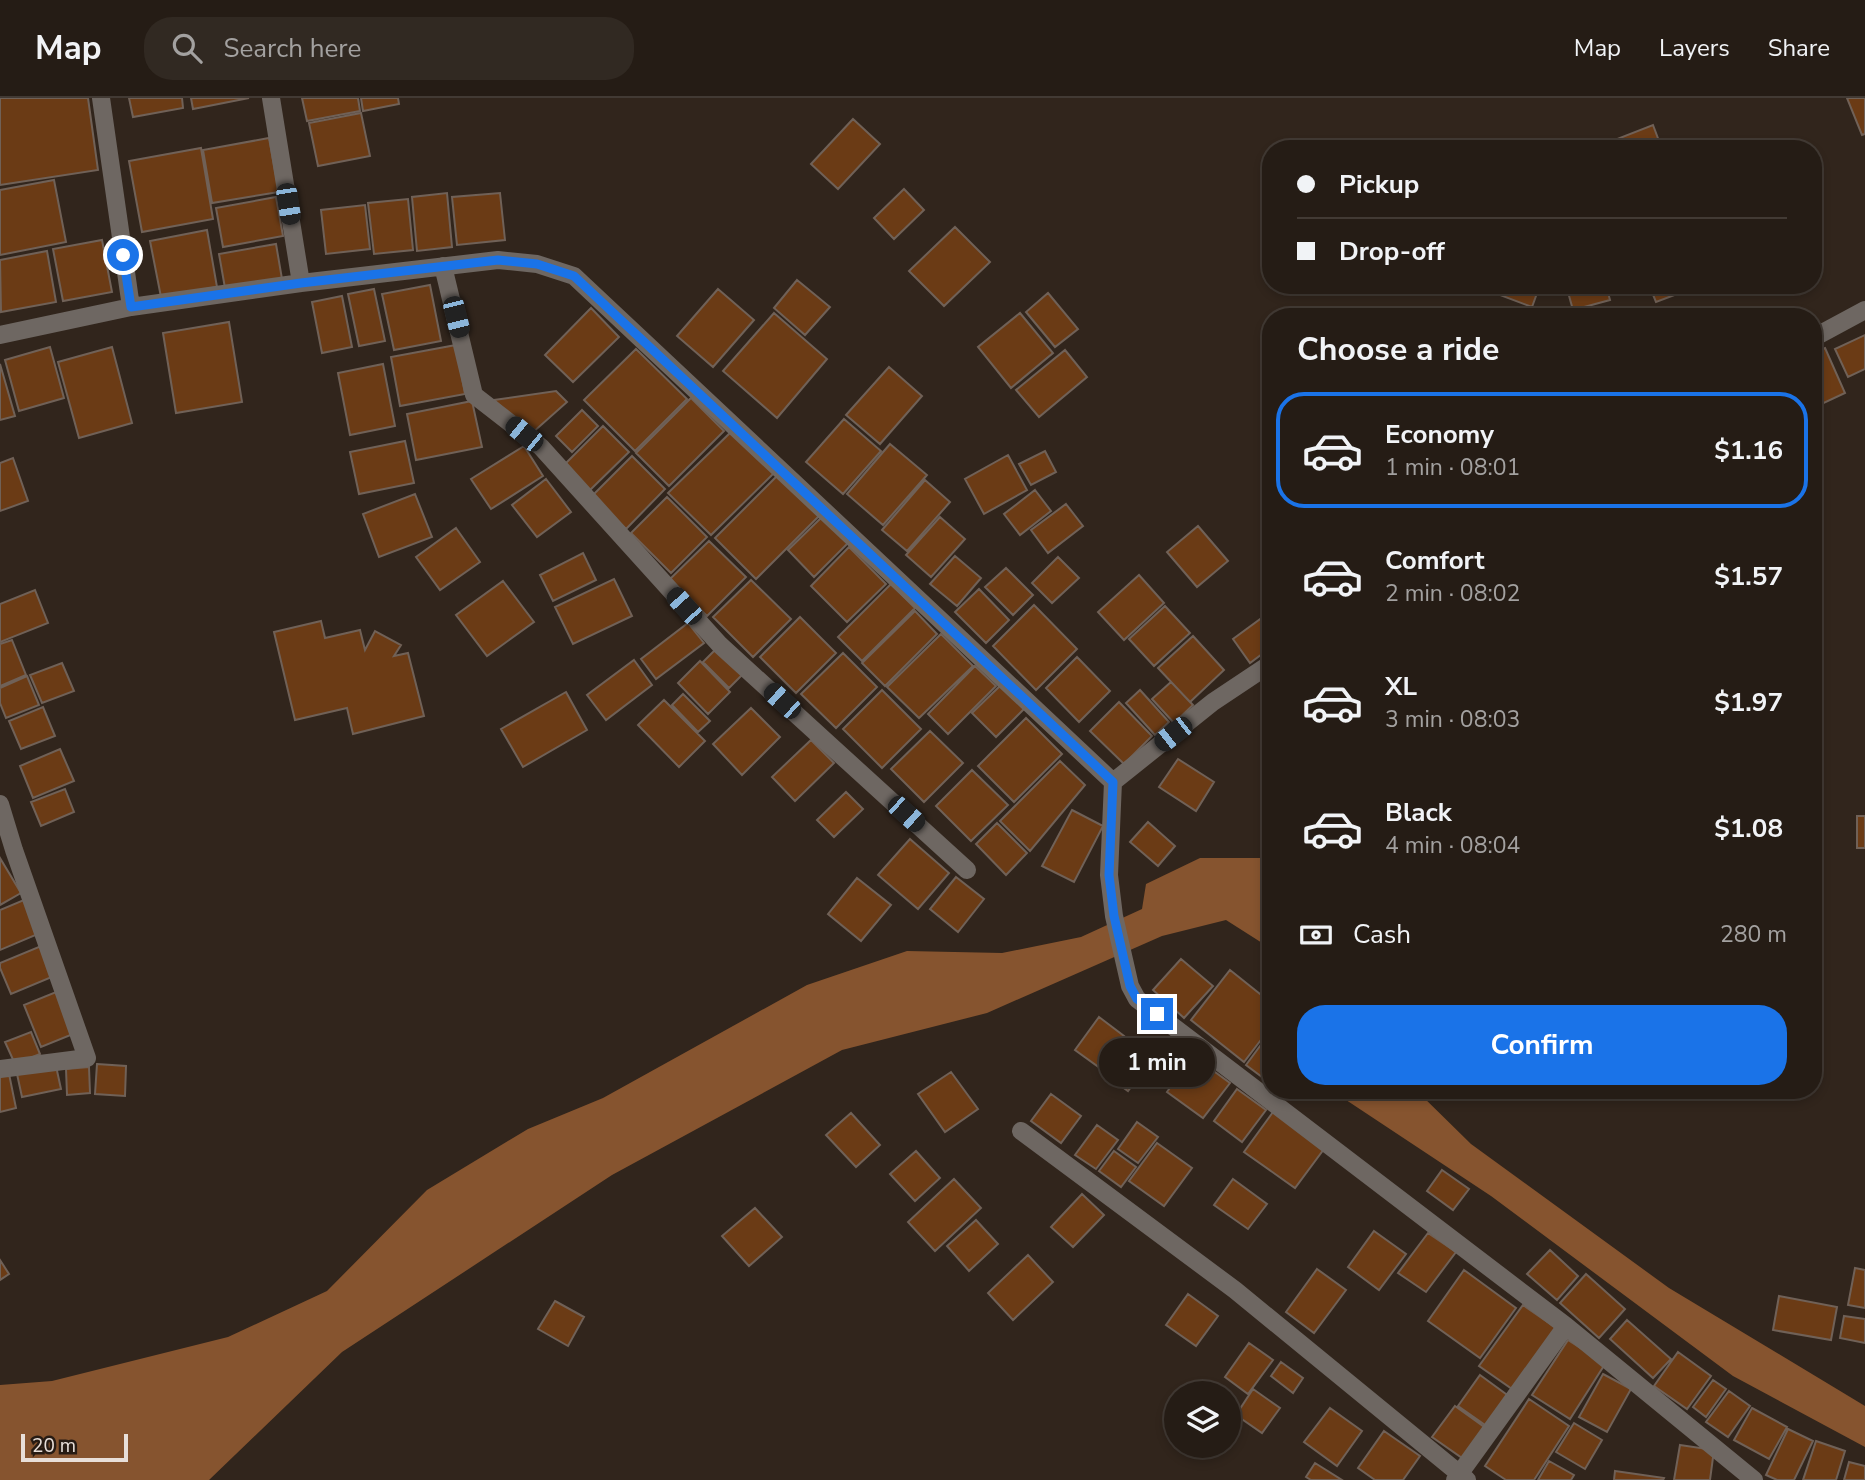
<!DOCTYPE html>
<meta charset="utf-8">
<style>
body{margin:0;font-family:"Nunito Sans",sans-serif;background:#312922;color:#f1f3f6;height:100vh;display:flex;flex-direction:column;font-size:26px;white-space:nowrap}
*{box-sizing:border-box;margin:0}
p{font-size:23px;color:#a3a1a0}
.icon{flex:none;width:38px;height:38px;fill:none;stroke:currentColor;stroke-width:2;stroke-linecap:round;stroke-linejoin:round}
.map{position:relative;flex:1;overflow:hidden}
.drawer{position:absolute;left:1262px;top:210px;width:560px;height:791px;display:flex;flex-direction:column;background:#251c15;border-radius:28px;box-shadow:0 4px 10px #0003,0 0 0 2px #423a34}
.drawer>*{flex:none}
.hud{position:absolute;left:1262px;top:42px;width:560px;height:154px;border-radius:28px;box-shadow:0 4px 10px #0003,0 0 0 2px #423a34;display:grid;align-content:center;height:154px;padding:0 35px;background:#251c15}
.tools{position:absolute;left:1164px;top:1283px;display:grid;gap:14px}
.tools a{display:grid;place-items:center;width:77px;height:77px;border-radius:50%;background:#251c15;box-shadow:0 4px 10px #0003,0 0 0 2px #423a34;font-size:35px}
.scale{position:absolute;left:21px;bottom:18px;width:107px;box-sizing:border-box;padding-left:7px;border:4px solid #e8dfd9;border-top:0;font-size:19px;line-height:24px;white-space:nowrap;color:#e8dfd9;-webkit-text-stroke:5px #271b13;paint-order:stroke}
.end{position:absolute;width:32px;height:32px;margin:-16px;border:9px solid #1a73e8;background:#fff;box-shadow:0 0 0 4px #fff}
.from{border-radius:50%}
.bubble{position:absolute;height:49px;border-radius:24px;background:#251c15;box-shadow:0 4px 10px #0003,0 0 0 2px #423a34;font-size:23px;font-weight:700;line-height:49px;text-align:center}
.car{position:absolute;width:21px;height:42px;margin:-21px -10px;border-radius:9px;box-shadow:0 0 5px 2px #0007;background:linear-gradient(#222 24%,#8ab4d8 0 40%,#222 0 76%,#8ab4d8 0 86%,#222 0)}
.hud b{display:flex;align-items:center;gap:24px;height:66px;font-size:26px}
.hud b+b{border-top:2px solid #423a34}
.hud i{width:18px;height:18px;background:#f1f3f6}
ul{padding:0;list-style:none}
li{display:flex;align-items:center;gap:21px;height:116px;margin:0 14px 10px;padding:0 21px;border:4px solid transparent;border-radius:28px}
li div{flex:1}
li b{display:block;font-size:26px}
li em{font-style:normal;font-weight:700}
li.active{border-color:#1a73e8}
li>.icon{width:63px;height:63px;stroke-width:1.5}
h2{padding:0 35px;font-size:32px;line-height:84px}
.pay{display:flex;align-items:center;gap:18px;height:77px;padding:0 35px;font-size:26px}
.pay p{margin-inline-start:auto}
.primary-button{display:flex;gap:14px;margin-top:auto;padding:14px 35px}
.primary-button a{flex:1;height:80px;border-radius:28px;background:#1a73e8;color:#fff;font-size:28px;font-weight:700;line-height:80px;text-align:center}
header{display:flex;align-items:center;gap:42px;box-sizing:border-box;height:98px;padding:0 35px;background:#251c15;border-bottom:2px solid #423a34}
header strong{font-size:33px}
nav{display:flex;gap:38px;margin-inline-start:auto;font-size:24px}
.search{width:490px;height:63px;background:#312922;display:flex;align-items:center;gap:18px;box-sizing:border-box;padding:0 24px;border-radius:28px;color:#a3a1a0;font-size:26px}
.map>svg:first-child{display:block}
.water{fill:#86542f}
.building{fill:#6b3b15;stroke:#706157;stroke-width:2}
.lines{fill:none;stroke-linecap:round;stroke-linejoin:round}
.minor{stroke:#6e6762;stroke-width:18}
.route{stroke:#1a73e8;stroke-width:9}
</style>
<header>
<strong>Map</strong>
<div class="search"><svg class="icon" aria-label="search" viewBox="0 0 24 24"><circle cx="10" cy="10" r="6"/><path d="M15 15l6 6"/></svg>Search here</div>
<nav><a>Map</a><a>Layers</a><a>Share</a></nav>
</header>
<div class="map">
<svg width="1865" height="1382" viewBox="0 0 1865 1382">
<rect width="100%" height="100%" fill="#31251c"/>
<path class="water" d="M1200,760H1260L1270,769V850L1226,822L1162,838L987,915L842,952L612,1077L342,1254L209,1382H0V1287L52,1283L228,1239L327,1193L427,1092L528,1031L603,1000L807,887L907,853L1002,855L1081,839L1142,811L1146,786Z
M1331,992H1416L1471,1046L1669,1190L1865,1308V1349L1733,1278L1491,1098Z"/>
<path class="building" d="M0,0H88L98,72L0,87Z
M129,0H182L183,10L133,19Z
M191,0H249L193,11Z
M302,0H358L360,13L307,23Z
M361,0H398L399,6L363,13Z
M1847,0H1865V36L1862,37Z
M361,15L370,58L318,68L309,25Z
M853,21L880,46L838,91L811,66Z
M1653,27L1662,51H1615L1612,43Z
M269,40L279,94L212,105L203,52Z
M201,50L213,121L142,134L129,63Z
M54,82L66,144L0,157V92Z
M904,91L924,112L894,141L874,120Z
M447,95L452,149L417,153L412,99Z
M500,95L505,142L457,147L452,99Z
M276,99L283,138L223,149L216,110Z
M408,101L413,152L374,156L368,105Z
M365,107L370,151L326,156L321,112Z
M955,129L990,164L944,208L909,173Z
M207,132L217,189L161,199L150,143Z
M102,142L112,194L63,203L53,151Z
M276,146L282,181L225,190L219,156Z
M47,153L56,204L1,214L0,162Z
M797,182L830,209L805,237L774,210Z
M430,187L441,243L394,252L382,196Z
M1495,187H1540L1532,209L1492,194Z
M1566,187H1606L1610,202L1573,212Z
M1649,187H1701L1656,204Z
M374,191L385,243L359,248L348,196Z
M718,191L754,222L713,269L677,238Z
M1048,195L1078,231L1055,249L1026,214Z
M342,198L352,249L322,255L312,204Z
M591,210L619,239L573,284L545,257Z
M774,215L827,261L777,320L723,273Z
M1020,215L1053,255L1011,290L978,249Z
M229,224L242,304L176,315L163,235Z
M1865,237V271L1848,279L1835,251Z
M456,247L465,296L400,308L391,259Z
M50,249L64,300L19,313L5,262Z
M112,249L132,325L79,340L58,264Z
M1825,250L1845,295L1813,310V255Z
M636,251L687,301L635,353L584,302Z
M1065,252L1087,279L1039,319L1016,292Z
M0,266L15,318L0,322Z
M383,266L395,328L350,337L338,275Z
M889,269L922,298L880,346L846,317Z
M556,293L567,304L531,336L494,302Z
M691,300L724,333L669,388L636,355Z
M472,303L482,349L416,362L407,316Z
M582,312L598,328L572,354L556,338Z
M844,321L881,353L843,396L806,364Z
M603,328L629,354L589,393L564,367Z
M731,334L774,375L711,437L668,395Z
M405,343L414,385L359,396L350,354Z
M890,346L927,377L883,427L847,396Z
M524,348L543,378L491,411L471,381Z
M1045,353L1056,374L1031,387L1019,366Z
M1008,357L1027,392L984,416L965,381Z
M632,358L665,391L626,431L592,398Z
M13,360L28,403L0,413V365Z
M779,376L820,417L756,481L715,440Z
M546,381L571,414L537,439L512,407Z
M925,382L950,404L907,453L882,432Z
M1035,392L1051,413L1020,437L1004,416Z
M415,396L432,439L379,459L363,416Z
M667,399L707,439L671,475L631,435Z
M1066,406L1083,428L1048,455L1031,432Z
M822,419L848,445L814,479L788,452Z
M940,419L965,441L931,479L906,457Z
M1198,428L1228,463L1197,489L1167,454Z
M456,430L480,464L440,492L416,459Z
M709,443L746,479L707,518L670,481Z
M849,449L886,486L847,524L811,488Z
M583,455L596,482L553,503L540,477Z
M955,458L981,480L957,508L930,486Z
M1058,459L1079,480L1052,505L1032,485Z
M1006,470L1033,497L1013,517L985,489Z
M1139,477L1164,505L1124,542L1098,514Z
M614,481L632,518L573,546L555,509Z
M751,482L791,521L753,559L713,519Z
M503,483L534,524L487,558L456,517Z
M891,486L915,510L862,563L838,539Z
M979,491L1009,522L986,545L955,514Z
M35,492L48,525L0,544V506Z
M1034,507L1077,551L1036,592L993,548Z
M1165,508L1190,535L1154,568L1129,541Z
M915,513L937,536L885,588L862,565Z
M800,519L836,555L796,595L760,559Z
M1263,519L1270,530V550L1250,565L1233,541Z
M321,523L325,540L360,532L365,552L375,533L401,547L394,558L408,555L424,618L353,636L347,610L295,622L274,534Z
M688,525L704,545L656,581L641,561Z
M941,536L973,568L919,620L887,589Z
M1193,538L1224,572L1190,604L1158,570Z
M12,542L26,577L0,588V546Z
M716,551L742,577L729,590L703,564Z
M843,555L877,589L836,630L801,596Z
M1077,559L1110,593L1079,624L1046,590Z
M634,562L652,587L606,622L587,597Z
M700,563L730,594L708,616L678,585Z
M62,565L74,593L42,605L30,577Z
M975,568L996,588L948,636L928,616Z
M27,578L39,607L6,620L0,605V590Z
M1171,584L1193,607L1174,625L1152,601Z
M1001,587L1025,610L996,639L972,615Z
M882,592L921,631L882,670L843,631Z
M1140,592L1169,624L1155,637L1126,605Z
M566,594L587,632L523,669L501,631Z
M683,596L710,623L698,634L672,607Z
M664,602L705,643L679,669L638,627Z
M1119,604L1152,638L1124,666L1090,633Z
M43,609L55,638L21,651L9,623Z
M751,610L780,639L742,677L713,646Z
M1026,620L1062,656L1014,704L978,668Z
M930,633L963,665L924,704L891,671Z
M811,642L834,665L795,703L772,679Z
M60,651L74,683L33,700L20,668Z
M1178,661L1214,684L1196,713L1159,689Z
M1060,663L1085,687L1030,753L1000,723Z
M972,672L1008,707L971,743L936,708Z
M65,691L74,714L41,728L31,704Z
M846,694L863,711L834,739L817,722Z
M1072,712L1103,728L1074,784L1042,768Z
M1857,718H1865V750H1857Z
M1148,724L1175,748L1158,768L1130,744Z
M997,725L1027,755L1006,777L976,746Z
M910,741L949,775L918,811L878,777Z
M0,760L21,795L0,807Z
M956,779L984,801L958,834L930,811Z
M857,780L891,807L861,843L828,816Z
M31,799L45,833L0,852V812Z
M46,846L59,876L11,896L0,870V865Z
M1181,861L1213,888L1184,920L1153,892Z
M1230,872L1270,904V930L1244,964L1191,922Z
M66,890L83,932L41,949L24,907Z
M1099,919L1124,938L1100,970L1075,952Z
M31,934L40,956L15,966L5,944Z
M1129,940L1154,958L1128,993L1103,975Z
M1263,944L1270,950V985L1246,967Z
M1166,946L1185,960L1164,988L1145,975Z
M1193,958L1230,985L1203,1020L1167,994Z
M97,966L126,968L125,998L95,996Z
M56,968L61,991L22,999L17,976Z
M89,969L90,995L67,997L66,971Z
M8,971L16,1010L0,1014V972Z
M951,974L978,1011L945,1034L918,996Z
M1237,991L1266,1012L1242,1044L1214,1023Z
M1051,996L1081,1018L1061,1045L1031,1023Z
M1273,1014L1324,1051L1295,1090L1244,1054Z
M851,1015L880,1047L856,1069L826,1037Z
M1137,1024L1158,1039L1138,1065L1118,1051Z
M1097,1027L1118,1042L1096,1071L1075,1057Z
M1157,1045L1192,1070L1164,1108L1129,1083Z
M916,1053L940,1080L915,1103L890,1076Z
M1114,1053L1136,1069L1121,1089L1099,1073Z
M1442,1072L1469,1091L1453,1112L1427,1093Z
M954,1081L981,1110L935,1153L908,1124Z
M1233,1081L1267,1106L1248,1131L1214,1107Z
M1082,1096L1104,1117L1073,1149L1051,1129Z
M755,1110L782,1139L749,1168L722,1138Z
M976,1122L998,1146L969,1173L947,1148Z
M1374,1133L1406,1156L1379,1192L1348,1169Z
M1428,1135L1456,1154L1426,1194L1398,1175Z
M1550,1152L1578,1178L1557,1202L1527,1176Z
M1028,1157L1053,1184L1013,1222L988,1195Z
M0,1162L9,1176L0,1182Z
M1855,1170L1865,1172V1210L1848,1207Z
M1317,1171L1346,1192L1314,1235L1286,1214Z
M1464,1172L1516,1210L1480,1260L1428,1223Z
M1586,1176L1625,1211L1599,1240L1560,1205Z
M1188,1196L1218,1218L1196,1248L1166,1227Z
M1779,1198L1837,1209L1831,1242L1773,1232Z
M555,1203L584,1219L568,1248L538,1231Z
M1523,1207L1559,1232L1515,1293L1479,1268Z
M1844,1218L1865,1221V1245L1840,1240Z
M1627,1222L1671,1261L1653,1280L1610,1241Z
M1568,1242L1605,1266L1570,1321L1532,1297Z
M1249,1245L1273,1262L1248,1296L1225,1279Z
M1678,1254L1711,1278L1687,1311L1654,1288Z
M1281,1264L1303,1280L1293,1295L1271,1278Z
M1603,1276L1631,1291L1607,1334L1579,1319Z
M1480,1277L1510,1299L1488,1329L1458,1308Z
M1713,1282L1726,1291L1706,1319L1693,1309Z
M1253,1291L1280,1310L1262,1335L1236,1317Z
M1729,1293L1750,1308L1728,1339L1706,1324Z
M1529,1301L1569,1328L1534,1382H1506L1485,1368Z
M1455,1308L1487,1331L1465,1362L1432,1339Z
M1330,1310L1362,1333L1337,1368L1304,1344Z
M1752,1310L1787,1329L1769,1361L1734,1342Z
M1574,1325L1602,1342L1585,1371L1556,1354Z
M1788,1331L1813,1343L1794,1382H1777L1766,1377Z
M1384,1333L1420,1358L1403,1382H1375L1358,1370Z
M1816,1343L1845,1353L1836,1382H1803Z
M1680,1347L1714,1352L1710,1382H1674Z
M1549,1363L1574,1377L1571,1382H1538Z
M1849,1364L1865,1368V1382H1844Z
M1315,1365L1342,1382H1311L1306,1379Z
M1615,1373L1664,1380L1663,1382H1614Z"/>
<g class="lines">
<path class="minor" d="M101,0L131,209
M271,0L301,185
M443,168L474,297L541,349L720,547L967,772
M0,237L131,209L301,185L498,162L537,166L574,178L1113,684L1213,604L1270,566
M1813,240L1865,212
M1113,684L1109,777L1114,818L1130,888L1137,901L1566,1228L1754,1382
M0,706L14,752L87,960L0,971
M1021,1033L1235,1192L1467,1382
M1455,1382L1566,1228"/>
</g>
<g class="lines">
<path class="route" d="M123,157L131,209L301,185L498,162L537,166L574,178L1113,684L1109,777L1114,818L1130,888L1137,901L1157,916"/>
</g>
</svg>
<div class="tools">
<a><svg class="icon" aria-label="layers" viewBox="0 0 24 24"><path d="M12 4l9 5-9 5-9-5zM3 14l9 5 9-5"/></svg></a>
</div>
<div class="scale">20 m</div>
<i class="end from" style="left:123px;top:157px"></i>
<i class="end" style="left:1157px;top:916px"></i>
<div class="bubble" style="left:1099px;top:940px;width:116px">1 min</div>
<i class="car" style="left:288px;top:106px;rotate:171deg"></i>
<i class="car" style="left:456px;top:219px;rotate:166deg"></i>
<i class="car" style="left:524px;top:336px;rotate:309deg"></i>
<i class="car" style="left:684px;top:508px;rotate:318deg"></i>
<i class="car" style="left:782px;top:603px;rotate:312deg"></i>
<i class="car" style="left:1173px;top:636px;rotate:232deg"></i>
<i class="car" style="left:906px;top:716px;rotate:132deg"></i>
<div class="hud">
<b><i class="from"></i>Pickup</b>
<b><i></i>Drop-off</b>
</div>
<section class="drawer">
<h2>Choose a ride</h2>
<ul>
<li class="active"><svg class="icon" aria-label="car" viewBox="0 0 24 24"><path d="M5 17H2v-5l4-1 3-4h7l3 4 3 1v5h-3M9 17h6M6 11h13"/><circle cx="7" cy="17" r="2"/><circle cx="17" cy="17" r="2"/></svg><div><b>Economy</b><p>1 min · 08:01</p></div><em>$1.16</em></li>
<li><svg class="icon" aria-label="car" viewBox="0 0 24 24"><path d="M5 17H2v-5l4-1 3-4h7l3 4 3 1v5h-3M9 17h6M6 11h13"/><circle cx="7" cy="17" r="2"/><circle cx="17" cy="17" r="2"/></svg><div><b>Comfort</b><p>2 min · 08:02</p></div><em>$1.57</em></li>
<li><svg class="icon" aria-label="car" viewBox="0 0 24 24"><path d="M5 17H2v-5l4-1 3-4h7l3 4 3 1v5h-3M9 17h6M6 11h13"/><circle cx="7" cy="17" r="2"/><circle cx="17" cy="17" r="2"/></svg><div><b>XL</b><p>3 min · 08:03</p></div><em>$1.97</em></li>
<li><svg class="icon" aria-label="car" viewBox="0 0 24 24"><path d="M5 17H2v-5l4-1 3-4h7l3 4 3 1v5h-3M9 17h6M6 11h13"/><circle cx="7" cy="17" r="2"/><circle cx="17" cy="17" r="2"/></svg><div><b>Black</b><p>4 min · 08:04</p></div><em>$1.08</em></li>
</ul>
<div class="pay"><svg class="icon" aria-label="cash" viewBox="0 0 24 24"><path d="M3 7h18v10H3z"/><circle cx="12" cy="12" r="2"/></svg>Cash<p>280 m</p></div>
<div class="primary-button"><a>Confirm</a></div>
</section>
</div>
